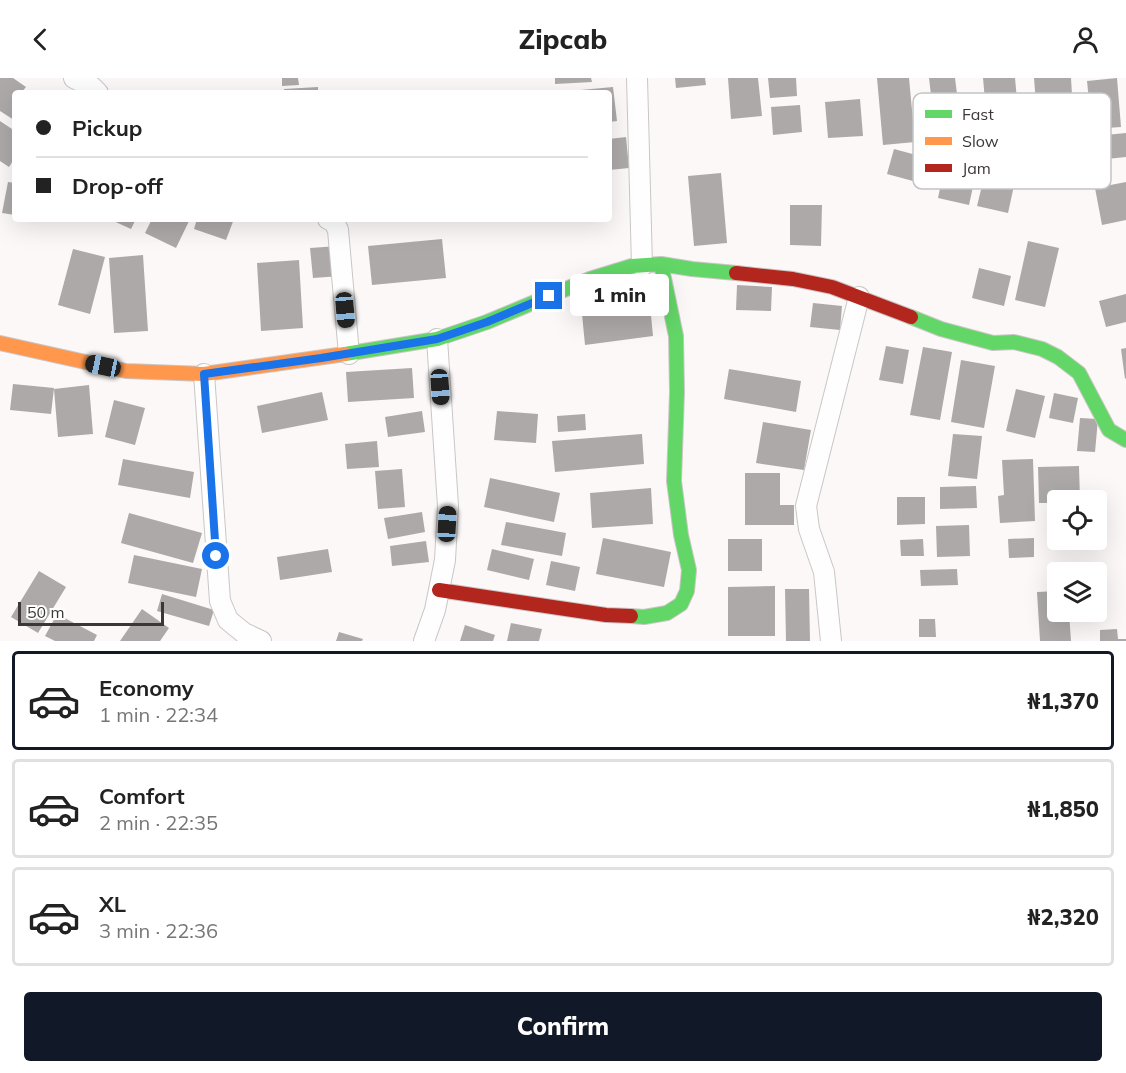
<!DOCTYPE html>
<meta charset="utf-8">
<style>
body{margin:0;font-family:Mulish,sans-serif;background:#f2f2f2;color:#222;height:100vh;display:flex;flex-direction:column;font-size:22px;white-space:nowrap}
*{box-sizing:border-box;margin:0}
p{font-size:20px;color:#767676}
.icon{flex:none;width:33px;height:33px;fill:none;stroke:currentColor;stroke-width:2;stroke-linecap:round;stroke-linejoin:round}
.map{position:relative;height:563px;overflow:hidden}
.drawer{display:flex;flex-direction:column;background:#fff;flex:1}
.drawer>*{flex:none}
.hud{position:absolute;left:12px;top:12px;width:600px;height:132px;border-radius:6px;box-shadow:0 6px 24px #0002;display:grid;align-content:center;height:132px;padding:0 24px;background:#fff}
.tools{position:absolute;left:1047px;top:412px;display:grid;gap:12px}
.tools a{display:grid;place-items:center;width:60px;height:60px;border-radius:6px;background:#fff;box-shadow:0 6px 24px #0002;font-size:30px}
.scale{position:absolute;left:18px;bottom:15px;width:146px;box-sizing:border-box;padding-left:6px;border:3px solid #3c3737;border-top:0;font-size:16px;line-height:21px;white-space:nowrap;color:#3c3737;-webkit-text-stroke:4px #fff;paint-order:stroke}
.end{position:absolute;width:27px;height:27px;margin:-14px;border:8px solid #1a73e8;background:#fff;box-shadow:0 0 0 3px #fff}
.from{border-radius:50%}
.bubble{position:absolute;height:42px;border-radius:6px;background:#fff;box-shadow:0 6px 24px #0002;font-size:20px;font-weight:800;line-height:42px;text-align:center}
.car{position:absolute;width:18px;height:36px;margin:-18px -9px;border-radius:8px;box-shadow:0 0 4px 2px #0007;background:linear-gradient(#222 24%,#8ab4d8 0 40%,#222 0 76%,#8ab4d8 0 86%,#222 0)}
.hud b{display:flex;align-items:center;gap:21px;height:57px;font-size:22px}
.hud b+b{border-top:2px solid #e0e0e0}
.hud i{width:15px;height:15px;background:#222}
ul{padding:10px 0 0;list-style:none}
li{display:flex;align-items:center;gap:18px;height:99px;margin:0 12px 9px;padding:0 12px;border:3px solid #e0e0e0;border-radius:6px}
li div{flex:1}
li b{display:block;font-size:22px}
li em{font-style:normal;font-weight:800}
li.active{border-color:#111827}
li>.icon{width:54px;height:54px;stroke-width:1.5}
.cta{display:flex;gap:12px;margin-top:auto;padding:12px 24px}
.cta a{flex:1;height:69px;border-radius:6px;background:#111827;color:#fff;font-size:24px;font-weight:800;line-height:69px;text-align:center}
header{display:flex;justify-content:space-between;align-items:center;height:78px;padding:0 24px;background:#fff;font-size:27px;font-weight:800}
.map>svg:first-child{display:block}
.building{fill:#ada9a9}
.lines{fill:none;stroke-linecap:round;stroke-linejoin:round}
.street-casing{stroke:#cac6c6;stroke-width:22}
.fast-casing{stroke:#cac6c6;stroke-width:16}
.slow-casing{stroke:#cac6c6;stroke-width:16}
.jam-casing{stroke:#cac6c6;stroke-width:16}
.street{stroke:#fffefe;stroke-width:20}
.fast{stroke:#63d668;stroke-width:14}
.slow{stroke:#ff974d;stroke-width:14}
.jam{stroke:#b3261e;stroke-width:14}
.route{stroke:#1a73e8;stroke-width:8}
.key{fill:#fff;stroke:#c4c3c3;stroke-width:1.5}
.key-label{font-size:16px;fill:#3c3737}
</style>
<header><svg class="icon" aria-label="back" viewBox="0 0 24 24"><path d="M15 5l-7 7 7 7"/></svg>Zipcab<svg class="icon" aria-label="person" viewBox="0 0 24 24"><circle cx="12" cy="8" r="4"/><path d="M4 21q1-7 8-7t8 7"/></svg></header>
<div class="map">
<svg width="1126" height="563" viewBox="0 0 1126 563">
<rect width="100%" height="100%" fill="#fcf8f8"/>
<path class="building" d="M0,0H13L26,9L21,15H15V40L14,42L0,33Z
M282,0H298L299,7L282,8Z
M555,0H591L592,4L555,6Z
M675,0H705L706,7L676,10Z
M728,0H758L762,38L731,41Z
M768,0H796L797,18L770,20Z
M877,0H909L915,64L883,67Z
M929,0H955L961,48L935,51Z
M983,0H1015L1020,54L988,57Z
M1034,0H1071L1074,49L1038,52Z
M1117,0L1121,49L1092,51L1087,3Z
M318,9V15H284V11Z
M613,9L617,43L609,44V15H570V13Z
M860,21L863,58L828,60L825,24Z
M800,27L802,54L773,57L771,29Z
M0,43L15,53V80L9,89L0,83Z
M1126,55V79L1097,82L1095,58Z
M626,59L629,90L609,92V61Z
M894,71L931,81L924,106L887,96Z
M946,82L977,90L969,127L938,120Z
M987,87L1017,94L1008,135L977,128Z
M721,95L727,165L694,168L688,98Z
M8,104L15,105V137L2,135Z
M1126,104V142L1102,147L1095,110Z
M790,127H822L821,168L790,167Z
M109,141H136L131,151Z
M152,141H190L176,170L145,155Z
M197,141H234L226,162L194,151Z
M442,161L446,200L372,207L368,168Z
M1028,163L1059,170L1045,229L1015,222Z
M338,168L341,198L313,200L310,170Z
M73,171L105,179L90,236L58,227Z
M143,177L148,253L114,255L109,180Z
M299,182L303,250L261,253L257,185Z
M979,190L1011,198L1004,228L972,220Z
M737,207L772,209L771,233L736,232Z
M1126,216V244L1106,249L1099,223Z
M813,225L842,228L840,252L810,249Z
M650,227L653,258L585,267L582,236Z
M886,268L909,272L903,306L879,302Z
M923,269L952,274L940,342L910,337Z
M1126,270V300L1125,301L1121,271Z
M961,282L995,288L984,350L951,344Z
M412,290L414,320L348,324L346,294Z
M729,291L801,303L796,334L724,321Z
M13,306L54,310L51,336L10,332Z
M89,307L93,356L58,359L54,311Z
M1016,311L1045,318L1035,360L1006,353Z
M322,314L328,342L262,355L257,328Z
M1054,315L1078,320L1073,345L1049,340Z
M114,322L145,330L135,367L105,359Z
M422,333L425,354L388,359L385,339Z
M497,333L538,336L536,365L494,362Z
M585,336L586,352L558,354L557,338Z
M1080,340L1098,341L1095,374L1077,373Z
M763,344L811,352L804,392L756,385Z
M642,356L644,386L555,394L552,363Z
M953,356L982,358L977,401L948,398Z
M377,363L379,389L347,391L345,366Z
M123,381L194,394L190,420L118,407Z
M1033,381L1035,443L1000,445L998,418L1004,417L1002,382Z
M1079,388L1080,423H1058V425H1039L1038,389Z
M402,391L405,429L378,431L375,393Z
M745,395H780V427H794V447H745Z
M490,400L560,415L554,444L484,429Z
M976,408L977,430L940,431V409Z
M651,410L653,446L592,450L590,415Z
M897,419H925V446L897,447Z
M422,434L425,454L388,461L384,440Z
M129,435L202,455L193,485L121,465Z
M506,444L566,455L562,478L501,467Z
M969,447L970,478L937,479L936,448Z
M603,460L671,474L664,509L596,496Z
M1034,460V479L1009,480L1008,461Z
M728,461H762V493H728Z
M923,461L924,478H901L900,462Z
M426,463L429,484L392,488L390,468Z
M328,471L332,494L280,502L277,479Z
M492,471L534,481L529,502L487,492Z
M134,477L202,491L196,519L128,505Z
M551,483L580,489L575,513L546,507Z
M957,491L958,507L921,508L920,492Z
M39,493L66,509L38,555L11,539Z
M775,508V558H728V509Z
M785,511H809L810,563H786Z
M1058,513V534H1069L1071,563H1040L1037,514Z
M162,516L214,532L209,548L157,533Z
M142,531L169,550L160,563H120Z
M57,536L97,557L94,563H55L45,558Z
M919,541H935L936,559H919Z
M511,545L542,551L539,563H507Z
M465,547L495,557L493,563H460Z
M1117,551L1118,561H1126V563H1100V552Z
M339,554L363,561L362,563H336Z"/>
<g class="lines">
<defs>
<path id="street" d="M74,0L92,9L98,15
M637,0L642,188
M328,141L334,144L338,152L349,276
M204,296L220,523L228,542L244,555L261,563
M424,563L435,532L445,482L448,428L437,261
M831,563L824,494L809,451L806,428L859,219"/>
<path id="fast" d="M911,239L941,251L993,265L1014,264L1042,271L1058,279L1079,295L1109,352L1126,362
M345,276L437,261L487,244L590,201L632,188L661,186L692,191L736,195
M631,538L644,539L667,535L681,526L687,513L689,492L681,457L674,403L677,314L676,258L661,186"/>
<path id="slow" d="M0,265L126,293L204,296L345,276"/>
<path id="jam" d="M736,195L793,201L832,209L911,239
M439,512L606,537L631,538"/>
</defs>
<use href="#street" class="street-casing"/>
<use href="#fast" class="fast-casing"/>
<use href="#slow" class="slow-casing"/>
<use href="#jam" class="jam-casing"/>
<use href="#street" class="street"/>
<use href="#fast" class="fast"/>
<use href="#slow" class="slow"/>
<use href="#jam" class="jam"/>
</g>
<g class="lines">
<path class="route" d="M216,478L204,296L321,280L437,261L487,244L549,218"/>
</g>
<rect x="913" y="15" width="198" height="96" rx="9" class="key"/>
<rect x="925" y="32" width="27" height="8" fill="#63d668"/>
<rect x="925" y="59" width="27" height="8" fill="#ff974d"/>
<rect x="925" y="86" width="27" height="8" fill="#b3261e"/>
<g class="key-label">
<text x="962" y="42">Fast</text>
<text x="962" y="69">Slow</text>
<text x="962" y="96">Jam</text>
</g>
</svg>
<div class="tools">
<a><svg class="icon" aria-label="locate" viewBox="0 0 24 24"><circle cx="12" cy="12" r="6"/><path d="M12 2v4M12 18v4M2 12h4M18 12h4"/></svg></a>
<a><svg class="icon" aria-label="layers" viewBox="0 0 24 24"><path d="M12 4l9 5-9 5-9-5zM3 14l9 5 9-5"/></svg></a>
</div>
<div class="scale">50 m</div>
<i class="end from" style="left:216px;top:478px"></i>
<i class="end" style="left:549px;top:218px"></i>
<div class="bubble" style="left:570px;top:196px;width:99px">1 min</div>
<i class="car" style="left:345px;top:232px;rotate:175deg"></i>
<i class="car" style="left:103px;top:288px;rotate:282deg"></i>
<i class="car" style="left:440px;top:309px;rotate:176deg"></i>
<i class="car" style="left:447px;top:446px;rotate:3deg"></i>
<div class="hud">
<b><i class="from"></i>Pickup</b>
<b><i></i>Drop-off</b>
</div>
</div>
<section class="drawer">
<ul>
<li class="active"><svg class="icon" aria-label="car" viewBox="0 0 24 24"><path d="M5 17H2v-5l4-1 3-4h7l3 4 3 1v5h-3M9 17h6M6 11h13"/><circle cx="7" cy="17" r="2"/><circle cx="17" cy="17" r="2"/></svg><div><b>Economy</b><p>1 min · 22:34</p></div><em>₦1,370</em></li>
<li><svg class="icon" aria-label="car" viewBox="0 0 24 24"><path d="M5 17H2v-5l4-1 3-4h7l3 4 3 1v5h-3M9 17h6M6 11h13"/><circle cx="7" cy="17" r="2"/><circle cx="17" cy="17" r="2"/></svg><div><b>Comfort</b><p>2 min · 22:35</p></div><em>₦1,850</em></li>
<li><svg class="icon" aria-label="car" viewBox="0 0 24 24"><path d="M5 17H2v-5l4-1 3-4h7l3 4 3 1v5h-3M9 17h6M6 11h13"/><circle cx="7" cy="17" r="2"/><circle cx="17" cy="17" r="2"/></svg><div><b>XL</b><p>3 min · 22:36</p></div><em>₦2,320</em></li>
</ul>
<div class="cta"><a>Confirm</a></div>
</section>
